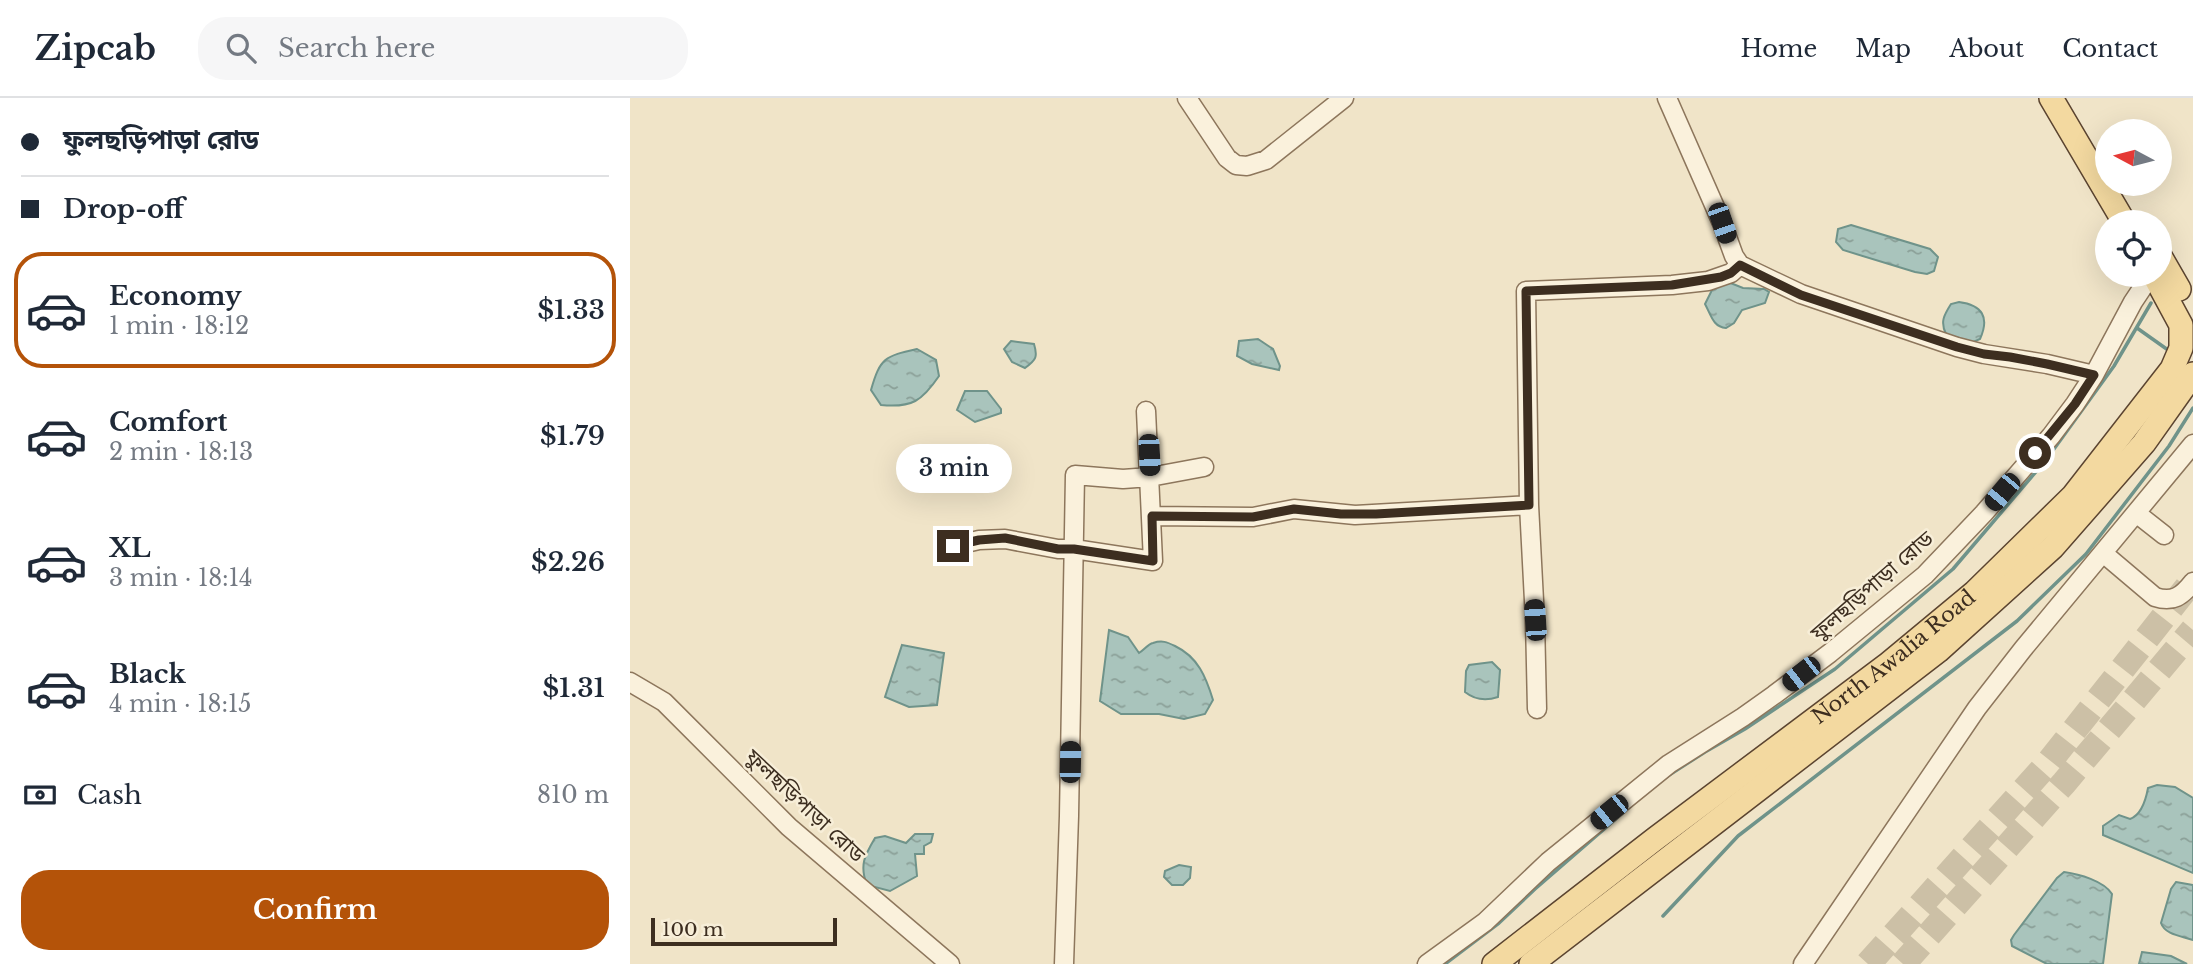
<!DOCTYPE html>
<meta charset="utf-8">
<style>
body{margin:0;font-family:"Libre Baskerville","Noto Sans Bengali",serif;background:#f6f6f7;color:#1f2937;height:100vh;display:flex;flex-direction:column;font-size:26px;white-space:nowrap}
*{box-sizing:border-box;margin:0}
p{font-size:23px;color:#747a83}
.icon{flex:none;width:38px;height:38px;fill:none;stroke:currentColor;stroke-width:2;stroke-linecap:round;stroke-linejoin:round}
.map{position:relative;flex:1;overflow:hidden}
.details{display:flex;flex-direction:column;background:#fff;width:630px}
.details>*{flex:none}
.banner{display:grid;align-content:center;height:154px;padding:0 21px;background:#fff}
.needle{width:46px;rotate:277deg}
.fabs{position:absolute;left:1465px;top:21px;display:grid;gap:14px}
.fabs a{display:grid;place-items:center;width:77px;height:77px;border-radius:50%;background:#fff;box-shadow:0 7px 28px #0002;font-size:35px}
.scale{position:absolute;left:21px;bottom:18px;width:186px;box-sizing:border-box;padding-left:7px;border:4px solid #3d2e20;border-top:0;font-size:19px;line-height:24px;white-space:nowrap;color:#3d2e20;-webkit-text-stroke:5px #f7eed8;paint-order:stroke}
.end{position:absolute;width:32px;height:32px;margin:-16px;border:9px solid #3d2e20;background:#fff;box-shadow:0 0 0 4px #fff}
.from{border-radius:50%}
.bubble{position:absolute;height:49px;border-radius:24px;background:#fff;box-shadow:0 7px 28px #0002;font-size:23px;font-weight:600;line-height:49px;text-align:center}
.car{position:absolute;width:21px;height:42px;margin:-21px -10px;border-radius:9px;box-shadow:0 0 5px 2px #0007;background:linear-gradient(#222 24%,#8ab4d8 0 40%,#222 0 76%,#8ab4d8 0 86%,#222 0)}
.banner b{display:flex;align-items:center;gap:24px;height:66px;font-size:26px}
.banner b+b{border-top:2px solid #e0e1e3}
.banner i{width:18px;height:18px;background:#1f2937}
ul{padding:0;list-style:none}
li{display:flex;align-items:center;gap:21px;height:116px;margin:0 14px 10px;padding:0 7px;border:4px solid transparent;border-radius:28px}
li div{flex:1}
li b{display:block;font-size:26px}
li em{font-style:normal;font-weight:600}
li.on{border-color:#b45309}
li>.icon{width:63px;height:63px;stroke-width:1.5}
.pay{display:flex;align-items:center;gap:18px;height:77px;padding:0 21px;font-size:26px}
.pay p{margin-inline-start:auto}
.primary-button{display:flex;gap:14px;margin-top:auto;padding:14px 21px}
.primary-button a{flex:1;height:80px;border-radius:28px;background:#b45309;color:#fff;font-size:28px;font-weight:600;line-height:80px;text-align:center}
header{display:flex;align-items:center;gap:42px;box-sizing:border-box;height:98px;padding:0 35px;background:#fff;border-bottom:2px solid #e0e1e3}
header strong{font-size:33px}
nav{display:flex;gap:38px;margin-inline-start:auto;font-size:24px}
.search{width:490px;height:63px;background:#f6f6f7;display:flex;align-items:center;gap:18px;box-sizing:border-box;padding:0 24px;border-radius:28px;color:#747a83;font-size:26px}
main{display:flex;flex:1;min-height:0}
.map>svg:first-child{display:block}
.water{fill:url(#water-ripples);stroke:#6f938a;stroke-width:2}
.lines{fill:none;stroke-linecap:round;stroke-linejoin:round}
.stream{stroke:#6f938a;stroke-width:3.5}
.highway-tunnel{stroke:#ccc0a6;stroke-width:26;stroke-dasharray:26 13;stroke-linecap:butt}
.minor-casing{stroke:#8d765c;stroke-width:21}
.major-casing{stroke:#5b4430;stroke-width:26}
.minor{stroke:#faf1dc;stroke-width:18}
.major{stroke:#f3d9a0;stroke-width:23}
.route{stroke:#3d2e20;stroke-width:9}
.labels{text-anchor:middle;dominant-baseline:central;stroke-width:5;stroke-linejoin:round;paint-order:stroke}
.street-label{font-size:21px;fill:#3d2e20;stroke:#f7eed8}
</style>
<header>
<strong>Zipcab</strong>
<div class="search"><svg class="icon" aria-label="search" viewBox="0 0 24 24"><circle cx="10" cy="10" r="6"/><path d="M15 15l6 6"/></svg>Search here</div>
<nav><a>Home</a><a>Map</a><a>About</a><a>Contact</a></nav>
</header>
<main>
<section class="details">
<div class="banner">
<b><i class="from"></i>ফুলছড়িপাড়া রোড</b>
<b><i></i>Drop-off</b>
</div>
<ul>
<li class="on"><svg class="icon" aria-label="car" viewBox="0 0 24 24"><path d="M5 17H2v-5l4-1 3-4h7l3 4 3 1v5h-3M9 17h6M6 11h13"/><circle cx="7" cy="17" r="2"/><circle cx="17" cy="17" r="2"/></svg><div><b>Economy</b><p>1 min · 18:12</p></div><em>$1.33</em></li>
<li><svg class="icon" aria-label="car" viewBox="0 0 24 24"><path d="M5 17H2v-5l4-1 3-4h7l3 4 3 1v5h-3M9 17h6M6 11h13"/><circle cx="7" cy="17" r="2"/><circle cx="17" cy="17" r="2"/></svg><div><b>Comfort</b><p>2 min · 18:13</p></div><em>$1.79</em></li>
<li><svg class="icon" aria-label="car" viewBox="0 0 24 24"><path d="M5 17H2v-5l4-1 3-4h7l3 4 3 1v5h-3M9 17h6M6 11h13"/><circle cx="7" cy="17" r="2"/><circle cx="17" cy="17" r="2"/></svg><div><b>XL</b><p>3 min · 18:14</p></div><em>$2.26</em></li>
<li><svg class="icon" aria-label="car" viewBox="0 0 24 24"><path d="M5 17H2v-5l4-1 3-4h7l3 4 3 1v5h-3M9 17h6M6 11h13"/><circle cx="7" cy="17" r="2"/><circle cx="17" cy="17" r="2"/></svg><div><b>Black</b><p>4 min · 18:15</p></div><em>$1.31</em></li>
</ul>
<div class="pay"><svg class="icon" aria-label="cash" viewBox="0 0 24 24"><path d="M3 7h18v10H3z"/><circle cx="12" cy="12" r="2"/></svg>Cash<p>810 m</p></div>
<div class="primary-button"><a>Confirm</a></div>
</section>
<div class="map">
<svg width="1563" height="866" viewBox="0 0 1563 866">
<defs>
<pattern id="water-ripples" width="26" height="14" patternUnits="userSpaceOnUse" patternTransform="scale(1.75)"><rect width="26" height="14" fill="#a9c4bc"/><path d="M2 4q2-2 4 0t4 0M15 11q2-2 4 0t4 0" fill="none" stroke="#8ba098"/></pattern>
</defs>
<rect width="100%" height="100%" fill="#f0e4c8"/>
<path class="water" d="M1221,127L1300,151L1308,159L1304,173L1297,176L1285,174L1213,152L1206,144L1208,131Z
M1098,184L1113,190L1134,191L1139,194L1135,205L1112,212L1104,225L1096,230C1083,229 1081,217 1075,206L1083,190Z
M1329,204C1352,207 1360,219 1350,241L1339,246L1316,236C1310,224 1314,217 1321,206Z
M628,241L643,251L650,268L649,272L622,266L607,258L609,243Z
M381,243L404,246C408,259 406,262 395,270L382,264L374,251Z
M287,251L306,262L309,278C292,303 282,310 251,307L241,292C250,260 255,258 287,251Z
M335,293H357L371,311V315L345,324L327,312Z
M479,532L498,539L509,555C514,552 518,546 523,545C532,542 537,544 545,548C568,559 576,579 583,602L575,616L554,621L529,616H491L470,603Z
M272,547L314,555L307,607L279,609L255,599Z
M862,564L870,572L868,599C856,603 845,602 835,594L836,573L839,567Z
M1527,687L1545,689L1563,700V775L1473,737V728L1489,717L1500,721C1511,717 1516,701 1518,690Z
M285,736H303L301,744L294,748V756H285L287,778L260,793L237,787C229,767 235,757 245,740L255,738L276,745Z
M549,767L561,769L560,780L553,787H542L534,779L535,773Z
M1434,774C1449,776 1474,783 1482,796L1473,866H1417L1382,848L1381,842L1384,837L1427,780Z
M1546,784L1563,787V842C1552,838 1535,837 1531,825L1541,791Z
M1512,854L1541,858L1557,866H1509Z"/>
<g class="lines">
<path class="stream" d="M1507,230L1538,252
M1036,679L1075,654L1115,631L1205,571L1323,471L1416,362L1484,268L1521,205
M1033,818L1108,738L1387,523L1456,456L1539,348L1563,310
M815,866L869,825L905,791L995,713"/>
<path class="highway-tunnel" d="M1238,866L1419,664L1562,483
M1273,866L1434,685L1563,532"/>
<defs>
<path id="minor" d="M557,0L597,60L606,67L617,68L636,62L714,0
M1037,0L1092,125L1104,158L1110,167L1171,196L1327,249L1354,256L1417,266L1464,277
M1506,415L1534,437
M522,418L623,419L664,411L725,417L899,407
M323,448L349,442L375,441L428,451H444L523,463L516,313
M1473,455L1525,499C1543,505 1552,498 1563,484
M0,584L34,604L159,729L320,866
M907,611L905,522L899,407L896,193L1042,187L1078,183L1101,175L1110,167
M434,866L439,718L445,377L493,381L520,379L574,369
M797,866L855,824L918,764L1039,666L1113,619L1144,597L1200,555L1295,477L1354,415L1421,338L1445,306L1464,277L1503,204L1517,183
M1173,866L1347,610L1393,551L1563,346"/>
<g id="major">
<path d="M1421,0L1494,124"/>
<path d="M1530,158L1549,191"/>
<path id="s1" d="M864,866L1025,741L1257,567L1345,494L1443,398L1542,271L1551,250V227L1524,177"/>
<path d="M901,866L1308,553L1423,449L1514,345L1563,276"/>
</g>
</defs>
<use href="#minor" class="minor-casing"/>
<use href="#major" class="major-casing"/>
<use href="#minor" class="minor"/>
<use href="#major" class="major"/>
</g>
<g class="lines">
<path class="route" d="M323,448L349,442L375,440L428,451H444L523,463L522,418L623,419L664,411L711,416H746L899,407L896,193L1042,187L1091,179L1101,175L1110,167L1171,197L1327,249L1354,256L1380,259L1417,266L1464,277L1445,306L1405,355"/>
</g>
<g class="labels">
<g class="street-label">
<text transform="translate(1242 488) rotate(-41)">ফুলছড়িপাড়া রোড</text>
<text stroke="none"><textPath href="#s1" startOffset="504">North Awalia Road</textPath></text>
<text transform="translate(175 708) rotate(43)">ফুলছড়িপাড়া রোড</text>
</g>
</g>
</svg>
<div class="fabs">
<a><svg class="needle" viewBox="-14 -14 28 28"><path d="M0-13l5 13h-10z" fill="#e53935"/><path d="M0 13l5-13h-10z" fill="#747a83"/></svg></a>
<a><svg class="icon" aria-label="locate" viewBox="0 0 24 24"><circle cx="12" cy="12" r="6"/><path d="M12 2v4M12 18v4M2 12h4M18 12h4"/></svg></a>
</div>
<div class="scale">100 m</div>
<i class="end from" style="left:1405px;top:355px"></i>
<i class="end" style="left:323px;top:448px"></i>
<div class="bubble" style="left:266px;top:346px;width:116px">3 min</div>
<i class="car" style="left:1092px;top:125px;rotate:161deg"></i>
<i class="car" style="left:519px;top:357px;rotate:177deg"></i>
<i class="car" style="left:1372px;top:394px;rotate:220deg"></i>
<i class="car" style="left:905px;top:522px;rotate:356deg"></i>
<i class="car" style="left:1171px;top:576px;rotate:232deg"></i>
<i class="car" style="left:440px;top:664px;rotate:1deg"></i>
<i class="car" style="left:979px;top:714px;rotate:231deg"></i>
</div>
</main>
